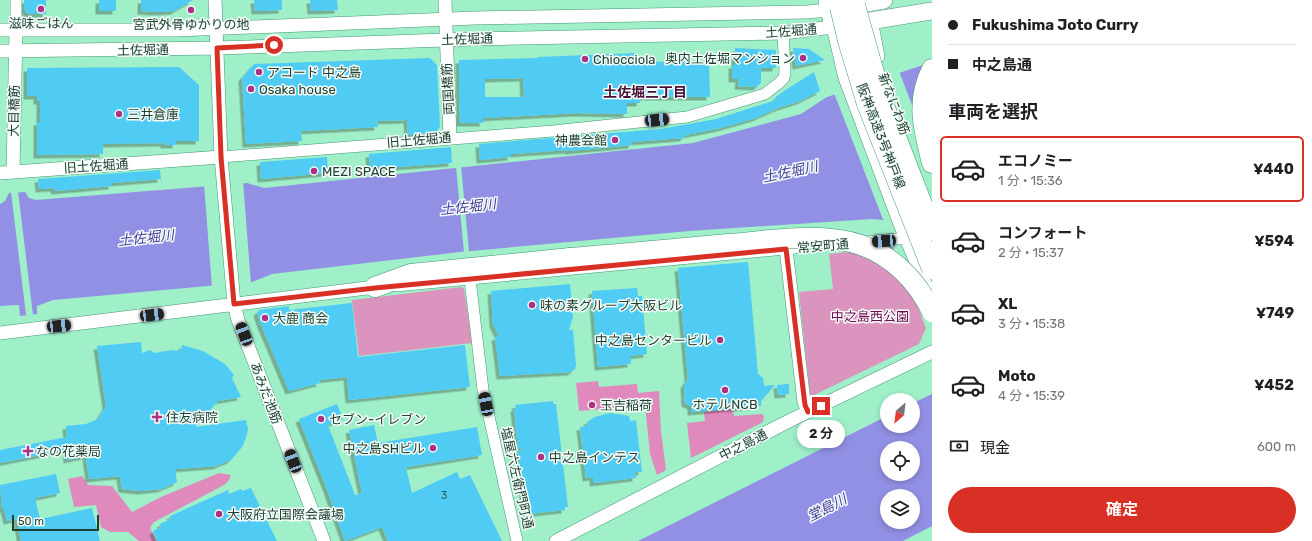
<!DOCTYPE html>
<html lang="ja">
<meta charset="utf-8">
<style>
body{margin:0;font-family:Rubik,"Noto Sans JP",sans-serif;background:#f6f6f6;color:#202124;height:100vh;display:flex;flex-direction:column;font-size:15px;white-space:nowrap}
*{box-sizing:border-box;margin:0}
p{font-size:13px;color:#757577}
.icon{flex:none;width:22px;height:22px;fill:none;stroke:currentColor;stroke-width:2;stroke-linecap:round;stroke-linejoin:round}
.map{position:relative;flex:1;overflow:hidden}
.drawer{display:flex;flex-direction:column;background:#fff;width:380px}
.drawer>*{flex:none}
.hud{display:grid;align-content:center;height:88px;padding:0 16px;background:#fff}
.needle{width:26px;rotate:208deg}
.fabs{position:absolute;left:880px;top:393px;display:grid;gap:8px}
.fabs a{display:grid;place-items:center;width:40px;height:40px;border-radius:50%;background:#fff;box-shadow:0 2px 6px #0003;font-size:20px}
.scale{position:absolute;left:12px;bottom:10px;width:87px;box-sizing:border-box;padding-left:4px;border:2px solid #1f4031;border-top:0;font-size:11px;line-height:14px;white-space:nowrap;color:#1f4031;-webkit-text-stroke:3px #f6fefa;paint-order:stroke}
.end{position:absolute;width:18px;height:18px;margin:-9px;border:5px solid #d93025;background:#fff;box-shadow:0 0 0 2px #fff}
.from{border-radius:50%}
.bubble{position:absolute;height:28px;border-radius:14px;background:#fff;box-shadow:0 2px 6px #0003;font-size:13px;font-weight:700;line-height:28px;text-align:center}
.car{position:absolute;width:12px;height:24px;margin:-12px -6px;border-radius:5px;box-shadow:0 0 3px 1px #0007;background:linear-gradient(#222 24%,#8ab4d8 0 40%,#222 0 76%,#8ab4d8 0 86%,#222 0)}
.hud b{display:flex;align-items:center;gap:14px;height:38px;font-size:15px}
.hud b+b{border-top:1px solid #e0e0e0}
.hud i{width:10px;height:10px;background:#202124}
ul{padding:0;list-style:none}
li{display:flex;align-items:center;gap:12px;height:66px;margin:0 8px 6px;padding:0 8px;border:2px solid transparent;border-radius:6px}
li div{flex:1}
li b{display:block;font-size:15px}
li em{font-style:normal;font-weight:700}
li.selected{border-color:#d93025}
li>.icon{width:36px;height:36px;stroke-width:1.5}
h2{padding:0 16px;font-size:18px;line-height:48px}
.pay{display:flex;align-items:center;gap:10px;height:44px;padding:0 16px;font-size:15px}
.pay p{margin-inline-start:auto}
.primary-button{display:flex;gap:8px;margin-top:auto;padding:8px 16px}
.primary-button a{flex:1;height:46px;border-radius:24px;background:#d93025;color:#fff;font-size:16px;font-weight:700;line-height:46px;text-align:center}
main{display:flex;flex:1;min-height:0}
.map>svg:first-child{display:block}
.green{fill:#da94bd}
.forest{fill:#df89bd}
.water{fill:#9290e4;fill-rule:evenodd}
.pier{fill:#9fefc9}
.building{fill:#4fcbf4;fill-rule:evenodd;filter:url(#shadow)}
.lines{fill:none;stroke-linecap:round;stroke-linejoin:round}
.minor-casing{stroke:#469674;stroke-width:12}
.tertiary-casing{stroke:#469674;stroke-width:14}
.primary-casing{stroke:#469674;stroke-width:18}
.motorway-casing{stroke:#469674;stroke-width:21}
.minor{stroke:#fff;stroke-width:11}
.tertiary{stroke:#fff;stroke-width:13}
.primary{stroke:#fff;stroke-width:17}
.motorway{stroke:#fff;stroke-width:20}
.motorway-bridge-casing{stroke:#469674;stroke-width:21;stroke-linecap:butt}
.motorway-bridge{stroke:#fff;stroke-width:20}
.route{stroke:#d93025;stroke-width:5}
.poi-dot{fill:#ac3185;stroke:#f6fefa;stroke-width:1.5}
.labels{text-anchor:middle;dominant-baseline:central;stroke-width:3;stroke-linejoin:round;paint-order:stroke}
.number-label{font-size:11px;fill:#2b6362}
.poi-label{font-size:13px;fill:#1f4031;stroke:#f6fefa;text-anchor:start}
.street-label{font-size:13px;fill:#1f4031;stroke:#f6fefa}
.park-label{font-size:13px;fill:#700753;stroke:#f6fefa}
.neighbourhood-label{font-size:14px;font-weight:bold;fill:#4b1038;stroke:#f6fefa}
.water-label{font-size:14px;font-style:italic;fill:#45399a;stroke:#f6fefa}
</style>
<main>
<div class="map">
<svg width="932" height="541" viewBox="0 0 932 541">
<defs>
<filter id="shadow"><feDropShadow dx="-3.5" dy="3.5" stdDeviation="0" flood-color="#0004"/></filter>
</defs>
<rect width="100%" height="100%" fill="#9fefc9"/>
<path class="green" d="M893,247L926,328L919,344L812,396L810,395L799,292L833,289L829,254Z
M462,287L464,289L472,343L359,356L352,300Z"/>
<path class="forest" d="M598,381L599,387L637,384L638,393L659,391L661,431L666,470L657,475L650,454L645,405L579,411L576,383Z
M733,409L734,416L762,414L764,416L763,422L691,458L687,423L705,421L704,412Z
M219,473L231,475L229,480L224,485L154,522L150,528L156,541H139L128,532H110L101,527L96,505L74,507L68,479L82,476L88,485L112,486L132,512L161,497Z"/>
<path class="water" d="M929,63L932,214L882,220L872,219L689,231L460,252L272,274L252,282L53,300L37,306V314L20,316L19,305L0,306V204L5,201L9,193L25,192L29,198L36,200L247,183L264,188L693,143L801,114L827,97Z
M932,394V526L903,541H638L887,416V426H913V403ZM887,448H913V474H887ZM887,496H913V522H887Z"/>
<path class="pier" d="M899,71L932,157V216L884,222L834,93Z
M461,165L469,252L464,253L456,166Z
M243,181L251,284L212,288L204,184Z
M16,190L18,191L33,315H26L11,192Z"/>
<path class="building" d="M24,0H46V14H28L24,9Z
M99,0H116V11H99Z
M141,0H193L174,11L158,12L141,11Z
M254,0H282V10L255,11Z
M310,0H337L338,10L311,11Z
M735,48L776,50V68H761V83L756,87L738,86L739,79H732V65H735Z
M793,48L809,49L825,60L796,66Z
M637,53L638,62L709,61L710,97H641L640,103H627V114L577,113L483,118V123H460L459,60L538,58V57ZM523,78L524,97H485V79Z
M430,58L437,65L440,127L435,133L408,135L407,120L377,121L378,127L301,131L302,141L246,144L242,78L254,64Z
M179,67L199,85V141H176V145H164V143L103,144V154L37,155V122H40V101H37V96H27V68Z
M814,72L820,91L800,101L778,108L756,118L721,128L686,135L683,138L632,142V145L569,151V150L511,154V157L480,160L479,144L661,129L716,119L776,100L775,98L781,93Z
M451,147L452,163L370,169L369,154Z
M327,157L328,173L261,179L260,162Z
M160,170L161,179L112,183V186L55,191L54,188L39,189L38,179Z
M748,262L758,374L763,378L764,386L775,385L761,401V406L691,412V406L685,403L684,385L688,379L678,268Z
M570,284L573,317L569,330H573L576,365L575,369L571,372L500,376L495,337L499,336L493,324L491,291Z
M637,288L638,296H642L647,354L631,356V364L598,367L592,291Z
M352,303L358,357L465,345L470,387L349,400L347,377L319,380L320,383L289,391L260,322L257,313L259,310L289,306V310Z
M141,342L142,353L150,350L154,353L172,350L181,351L182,345L203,351L225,364L234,375L232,378L241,397L218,401L195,427L246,420L248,429L246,438L242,447L231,460L216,466L175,469L177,482L161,489L140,491L122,489L120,476L89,479L86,456L67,460L66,450L0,463V450L67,437L66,426L86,424L98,419L106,406L97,346Z
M789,384V394L778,395L777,385Z
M553,401V404H556L568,507H565V510L528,514L527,511H525L518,451L526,448L518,449L514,408H516L515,405Z
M337,404L343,419L328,425L355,495L362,493L349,430L374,425L378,443L477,427L482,455L406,467L412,493L457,472L460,479L470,475L502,541H388L382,527L345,541L327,489L299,419Z
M610,413L629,416L630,421L636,420L642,472H635L636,478L593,483V477L586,478L580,427L587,426V422L595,417Z
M56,474L60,493L35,498L40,519L92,508L100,541H21L17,519L7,521L4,509H2L0,485Z
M251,488L277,541H157L153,531L161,527L160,524L171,519L170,516L228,490L229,494L241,489L242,491Z"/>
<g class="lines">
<defs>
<path id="minor" d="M16,30V0
M221,157L553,131L687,117L765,94L779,83L784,78L785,72L783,33
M864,242L907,238
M470,279L483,390L517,541
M396,286L795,248"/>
<path id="tertiary" d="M215,0L221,157L234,304L238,320L324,541
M445,0L450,138
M871,20L878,56
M0,30H177L475,18L807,12L829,10
M0,51L217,48L473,39L783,33L833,27L845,78L900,224L931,297
M13,171L16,30
M0,173L221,157
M786,249L804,402L808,412
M0,333L375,287
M556,541L791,420L932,352"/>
<path id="primary" d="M827,0L833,27L932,11
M843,7L884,0"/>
<path id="motorway" d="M932,69C915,102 924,130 932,163
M375,287L411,274L570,258"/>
</defs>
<use href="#minor" class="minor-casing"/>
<use href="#tertiary" class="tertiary-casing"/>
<use href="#primary" class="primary-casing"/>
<use href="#motorway" class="motorway-casing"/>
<use href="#minor" class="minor"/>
<use href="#tertiary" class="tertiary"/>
<use href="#primary" class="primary"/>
<use href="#motorway" class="motorway"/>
<defs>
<path id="motorway-bridge" d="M855,5L881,98L932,230
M840,7L848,41L867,104L932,269
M570,258C622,254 675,249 728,244C771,241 819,231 861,245C893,256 918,282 932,312"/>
</defs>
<use href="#motorway-bridge" class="motorway-bridge-casing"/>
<use href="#motorway-bridge" class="motorway-bridge"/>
</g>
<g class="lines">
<path class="route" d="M274,45L217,48L221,157L234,304L375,288L786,249L805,405L808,412L821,406"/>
</g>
<g class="poi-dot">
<circle cx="41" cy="9" r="4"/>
<circle cx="191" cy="10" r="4"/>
<circle cx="803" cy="58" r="4"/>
<circle cx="585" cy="59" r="4"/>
<circle cx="259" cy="72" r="4"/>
<circle cx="251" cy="89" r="4"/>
<circle cx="119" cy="114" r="4"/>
<circle cx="615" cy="140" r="4"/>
<circle cx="314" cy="171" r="4"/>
<circle cx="532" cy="305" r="4"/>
<circle cx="265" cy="318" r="4"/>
<circle cx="720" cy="340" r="4"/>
<circle cx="725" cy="390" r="4"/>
<circle cx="592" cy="405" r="4"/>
<path d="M155 411h4v4h4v4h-4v4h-4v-4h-4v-4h4z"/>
<circle cx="321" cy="419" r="4"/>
<circle cx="433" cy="448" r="4"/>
<path d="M26 445h4v4h4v4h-4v4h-4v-4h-4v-4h4z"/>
<circle cx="541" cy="457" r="4"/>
<circle cx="219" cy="514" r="4"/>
</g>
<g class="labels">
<g class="number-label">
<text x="444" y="495">3</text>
</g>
<g class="poi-label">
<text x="41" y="23" text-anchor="middle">滋味ごはん</text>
<text x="191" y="24" text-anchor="middle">宮武外骨ゆかりの地</text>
<text x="795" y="58" text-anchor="end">奥内土佐堀マンション</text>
<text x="593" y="59">Chiocciola</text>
<text x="267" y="72">アコード 中之島</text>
<text x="259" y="89">Osaka house</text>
<text x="127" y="114">三井倉庫</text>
<text x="607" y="140" text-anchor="end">神農会館</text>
<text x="322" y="171">MEZI SPACE</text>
<text x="540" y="305">味の素グループ大阪ビル</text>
<text x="273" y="318">大鹿 商会</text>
<text x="712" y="340" text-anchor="end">中之島センタービル</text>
<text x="725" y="404" text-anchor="middle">ホテルNCB</text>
<text x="600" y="405">玉吉稲荷</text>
<text x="166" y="417">住友病院</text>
<text x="329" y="419">セブン-イレブン</text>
<text x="425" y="448" text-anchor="end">中之島SHビル</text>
<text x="36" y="451">なの花薬局</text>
<text x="549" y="457">中之島インテス</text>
<text x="227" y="514">大阪府立国際会議場</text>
</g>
<g class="street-label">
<text transform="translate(791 31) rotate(-4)">土佐堀通</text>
<text transform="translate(467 39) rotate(-2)">土佐堀通</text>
<text transform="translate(143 50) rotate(-1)">土佐堀通</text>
<text transform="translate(448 89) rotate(-93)">両国橋筋</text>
<text transform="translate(894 104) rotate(69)">新なにわ筋</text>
<text transform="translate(14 111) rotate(-89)">大目橋筋</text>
<text transform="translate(881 136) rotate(69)">阪神高速3号神戸線</text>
<text transform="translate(419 140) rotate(-5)">旧土佐堀通</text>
<text transform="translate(96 166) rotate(-4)">旧土佐堀通</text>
<text transform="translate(823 246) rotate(-5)">常安町通</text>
<text transform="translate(266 393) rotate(69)">あみだ池筋</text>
<text transform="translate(743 445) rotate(-27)">中之島通</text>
<text transform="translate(517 478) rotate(77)">塩屋六左衛門町通</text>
</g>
<g class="park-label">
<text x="870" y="316">中之島西公園</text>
</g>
<g class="neighbourhood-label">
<text x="645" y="92">土佐堀三丁目</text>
</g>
<g class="water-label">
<text transform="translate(790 172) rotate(-12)">土佐堀川</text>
<text transform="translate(468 207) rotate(-6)">土佐堀川</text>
<text transform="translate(146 238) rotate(-6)">土佐堀川</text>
<text transform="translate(827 508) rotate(-27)">堂島川</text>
</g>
</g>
</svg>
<div class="fabs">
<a><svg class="needle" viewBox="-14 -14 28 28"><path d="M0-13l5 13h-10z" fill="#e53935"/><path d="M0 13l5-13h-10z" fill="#757577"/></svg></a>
<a><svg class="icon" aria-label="locate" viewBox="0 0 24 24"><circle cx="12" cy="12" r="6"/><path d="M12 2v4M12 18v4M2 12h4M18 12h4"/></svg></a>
<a><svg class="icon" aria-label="layers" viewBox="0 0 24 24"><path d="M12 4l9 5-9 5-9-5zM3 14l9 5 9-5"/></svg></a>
</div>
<div class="scale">50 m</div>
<i class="end from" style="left:274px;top:45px"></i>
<i class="end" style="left:821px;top:406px"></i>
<div class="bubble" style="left:797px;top:420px;width:48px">2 分</div>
<i class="car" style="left:657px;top:120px;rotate:84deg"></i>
<i class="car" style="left:884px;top:241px;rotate:266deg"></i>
<i class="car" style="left:152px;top:315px;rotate:83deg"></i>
<i class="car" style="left:59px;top:326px;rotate:84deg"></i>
<i class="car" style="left:244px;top:334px;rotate:339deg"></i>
<i class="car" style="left:486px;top:404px;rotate:349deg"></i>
<i class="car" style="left:293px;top:461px;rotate:339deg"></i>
</div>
<section class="drawer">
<div class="hud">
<b><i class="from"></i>Fukushima Joto Curry</b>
<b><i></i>中之島通</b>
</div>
<h2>車両を選択</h2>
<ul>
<li class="selected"><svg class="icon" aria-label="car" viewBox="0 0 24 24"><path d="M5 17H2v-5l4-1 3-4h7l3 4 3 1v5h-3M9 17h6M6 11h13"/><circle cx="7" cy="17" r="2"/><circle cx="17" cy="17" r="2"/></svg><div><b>エコノミー</b><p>1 分 · 15:36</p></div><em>¥440</em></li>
<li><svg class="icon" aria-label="car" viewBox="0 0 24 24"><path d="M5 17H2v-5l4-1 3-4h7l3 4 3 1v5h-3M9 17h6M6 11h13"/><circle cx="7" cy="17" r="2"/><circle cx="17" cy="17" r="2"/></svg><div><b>コンフォート</b><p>2 分 · 15:37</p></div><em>¥594</em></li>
<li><svg class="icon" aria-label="car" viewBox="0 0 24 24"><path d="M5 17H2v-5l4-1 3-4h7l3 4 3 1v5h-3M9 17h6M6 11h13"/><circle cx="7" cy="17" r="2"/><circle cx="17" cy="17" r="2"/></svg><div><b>XL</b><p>3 分 · 15:38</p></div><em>¥749</em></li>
<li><svg class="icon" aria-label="car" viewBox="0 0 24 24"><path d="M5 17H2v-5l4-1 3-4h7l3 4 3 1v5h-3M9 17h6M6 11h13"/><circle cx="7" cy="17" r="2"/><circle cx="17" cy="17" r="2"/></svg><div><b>Moto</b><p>4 分 · 15:39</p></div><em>¥452</em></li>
</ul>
<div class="pay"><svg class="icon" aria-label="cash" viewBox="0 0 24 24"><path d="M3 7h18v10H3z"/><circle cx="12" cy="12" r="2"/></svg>現金<p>600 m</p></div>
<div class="primary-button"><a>確定</a></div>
</section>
</main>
